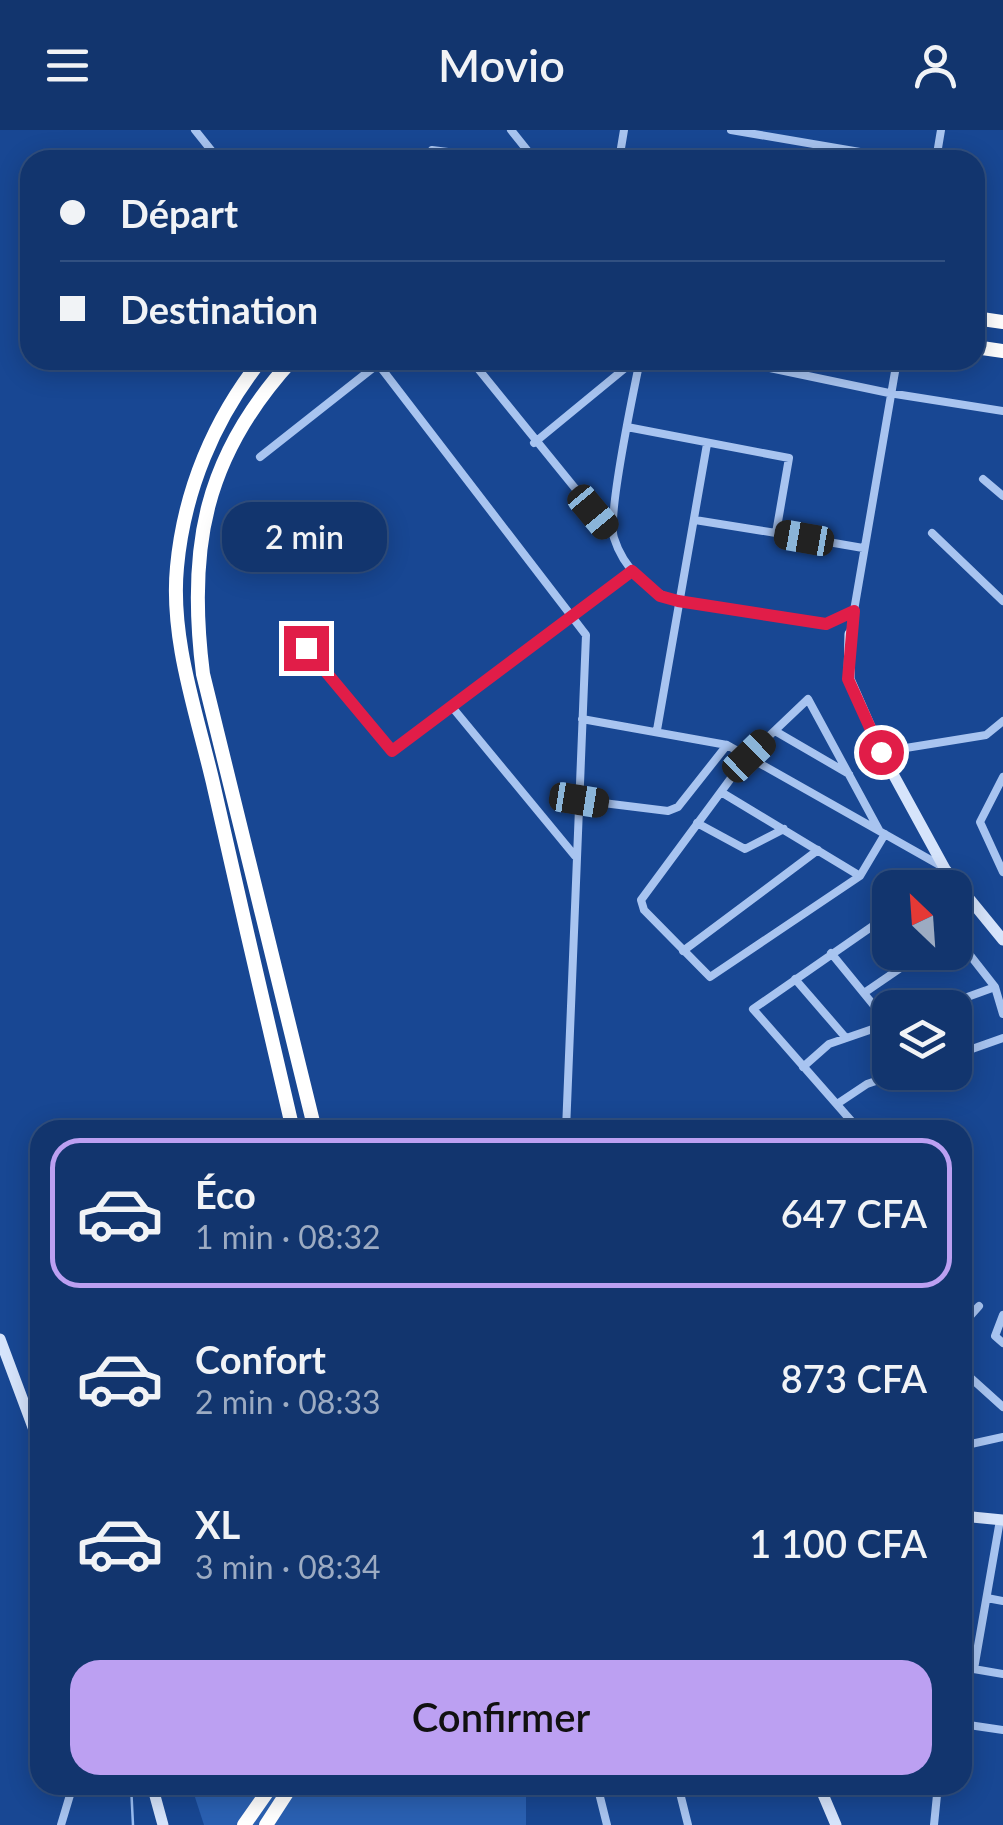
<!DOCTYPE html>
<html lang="fr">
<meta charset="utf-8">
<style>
body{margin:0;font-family:Lato,sans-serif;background:#1f4076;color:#f1f3f6;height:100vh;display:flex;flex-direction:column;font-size:38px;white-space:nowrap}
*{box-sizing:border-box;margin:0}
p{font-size:32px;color:#9cabc2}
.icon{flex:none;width:55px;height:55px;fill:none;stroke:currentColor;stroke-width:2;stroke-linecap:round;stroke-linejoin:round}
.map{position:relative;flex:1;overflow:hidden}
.drawer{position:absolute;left:30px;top:990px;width:942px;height:675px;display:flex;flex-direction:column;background:#12356e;border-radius:30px;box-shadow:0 5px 25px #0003,0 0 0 2px #315081}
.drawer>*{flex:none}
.hud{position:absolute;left:20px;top:20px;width:965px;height:220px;border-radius:30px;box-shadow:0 5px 25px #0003,0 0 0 2px #315081;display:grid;align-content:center;height:220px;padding:0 40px;background:#12356e}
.needle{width:65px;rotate:335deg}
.fabs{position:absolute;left:872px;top:740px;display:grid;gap:20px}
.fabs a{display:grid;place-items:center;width:100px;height:100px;border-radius:20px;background:#12356e;box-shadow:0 5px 25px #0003,0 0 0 2px #315081;font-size:50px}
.end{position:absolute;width:45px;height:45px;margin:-22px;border:12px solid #e11d48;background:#fff;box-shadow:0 0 0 5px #fff}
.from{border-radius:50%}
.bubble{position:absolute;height:70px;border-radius:30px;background:#12356e;box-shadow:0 5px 25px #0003,0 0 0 2px #315081;font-size:32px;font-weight:600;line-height:70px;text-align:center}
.car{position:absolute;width:30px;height:60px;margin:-30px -15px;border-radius:12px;box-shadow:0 0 8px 2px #0007;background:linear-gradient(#222 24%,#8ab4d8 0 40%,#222 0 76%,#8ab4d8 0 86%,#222 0)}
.hud b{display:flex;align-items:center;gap:35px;height:95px;font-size:38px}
.hud b+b{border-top:2px solid #315081}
.hud i{width:25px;height:25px;background:#f1f3f6}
ul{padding:18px 0 0;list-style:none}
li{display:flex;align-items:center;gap:30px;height:150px;margin:0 20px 15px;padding:0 20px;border:5px solid transparent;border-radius:30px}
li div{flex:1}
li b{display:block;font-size:38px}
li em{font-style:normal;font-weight:600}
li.current{border-color:#bca0f2}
li>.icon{width:90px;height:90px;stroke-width:1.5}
.action{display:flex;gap:20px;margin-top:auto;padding:20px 40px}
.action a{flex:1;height:115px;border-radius:30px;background:#bca0f2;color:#111;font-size:40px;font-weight:600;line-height:115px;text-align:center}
header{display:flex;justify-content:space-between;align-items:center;height:130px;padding:0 40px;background:#12356e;font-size:45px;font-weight:600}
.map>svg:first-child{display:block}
.green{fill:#2a60b2}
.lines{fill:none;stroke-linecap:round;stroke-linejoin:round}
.stream{stroke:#9abef3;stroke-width:2.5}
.street{stroke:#a8c4f0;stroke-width:8}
.secondary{stroke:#d6e4fb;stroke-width:11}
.highway{stroke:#fff;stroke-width:14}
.route{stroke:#e11d48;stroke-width:12}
</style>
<header><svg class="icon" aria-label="menu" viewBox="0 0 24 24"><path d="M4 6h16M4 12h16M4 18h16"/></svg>Movio<svg class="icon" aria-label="person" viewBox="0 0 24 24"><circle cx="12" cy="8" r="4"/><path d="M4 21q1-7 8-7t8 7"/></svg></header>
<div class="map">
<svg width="1003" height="1695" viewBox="0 0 1003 1695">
<rect width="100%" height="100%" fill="#184793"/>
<path class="green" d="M191,1655H526V1695H204Z"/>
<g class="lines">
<path class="stream" d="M131,1655L133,1695"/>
<path class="street" d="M195,0L219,30
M511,0L535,30
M731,0L907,30
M432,20L511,30
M619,30L624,0
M936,30L941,0
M375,230L586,505L566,1000
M471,230L613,405
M640,230C634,259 607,386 614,408C623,437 649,464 678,471L826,495L854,481
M732,230L889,263L1003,281
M627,297L789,328L776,403L695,390
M534,313L635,230
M260,327L383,230
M983,349L1003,366
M776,403L863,418
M932,403L1003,471
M850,504L897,230
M306,517L392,621L633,441
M452,577L575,726
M582,589L727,615L943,737
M657,600L707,314
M775,601L849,644
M881,622L986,605L1003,591
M749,625L808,569L879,700
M740,636L641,770L644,780L710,847L860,746L885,704
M1003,647L980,692L1003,742
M721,662L860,746
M579,670L668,681L678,677L727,615
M697,693L745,719L784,699
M955,801L969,792
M955,806L995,857L1003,884
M683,821L818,720
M831,823L889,894
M795,849L846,908
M864,863L924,822
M937,878L995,857
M955,925L1003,908
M803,937L829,914L890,893
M837,974L867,954L902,942
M854,994L753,879L890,784
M1003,1185L995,1206L1003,1213
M962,1195L979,1176
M962,1240L1003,1277
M962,1316L1003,1307
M987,1468L1003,1471
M962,1537L1003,1544
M974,1539L1000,1390
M962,1594L1003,1600
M597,1655L607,1695
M678,1655L688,1695
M61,1695L73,1655
M934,1695L938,1655"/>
<path class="secondary" d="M850,504L849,549L881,622L945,739L1003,810
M0,1209L40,1316
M962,1386L1003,1390
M152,1655L163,1695
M819,1655L836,1695"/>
<path class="highway" d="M975,188L1003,192
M975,217L1003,221
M261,230C214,289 184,361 177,437C170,509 197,584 213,653C239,769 266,884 293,1000
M292,230C204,326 187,418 203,544L315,1000
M244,1695L272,1655
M266,1695L292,1655"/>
</g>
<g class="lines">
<path class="route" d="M306,518L392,621L632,441L660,466L678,471L826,494L854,481L848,549L881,622"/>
</g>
</svg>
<div class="fabs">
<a><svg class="needle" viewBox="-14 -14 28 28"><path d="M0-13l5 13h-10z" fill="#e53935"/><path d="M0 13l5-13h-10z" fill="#9cabc2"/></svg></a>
<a><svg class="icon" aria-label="layers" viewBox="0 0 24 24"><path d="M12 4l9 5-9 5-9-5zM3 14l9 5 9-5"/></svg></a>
</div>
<i class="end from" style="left:881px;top:622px"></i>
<i class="end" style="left:306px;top:518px"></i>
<div class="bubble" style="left:222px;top:372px;width:165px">2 min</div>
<i class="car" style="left:593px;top:382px;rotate:140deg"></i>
<i class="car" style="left:804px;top:408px;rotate:280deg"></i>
<i class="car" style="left:749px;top:626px;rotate:46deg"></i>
<i class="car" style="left:579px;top:670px;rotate:99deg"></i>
<div class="hud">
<b><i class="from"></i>Départ</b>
<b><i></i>Destination</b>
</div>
<section class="drawer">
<ul>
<li class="current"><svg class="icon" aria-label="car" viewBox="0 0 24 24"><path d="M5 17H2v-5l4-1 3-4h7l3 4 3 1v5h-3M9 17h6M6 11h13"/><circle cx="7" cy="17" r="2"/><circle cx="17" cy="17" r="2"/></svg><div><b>Éco</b><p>1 min · 08:32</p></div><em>647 CFA</em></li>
<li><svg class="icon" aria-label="car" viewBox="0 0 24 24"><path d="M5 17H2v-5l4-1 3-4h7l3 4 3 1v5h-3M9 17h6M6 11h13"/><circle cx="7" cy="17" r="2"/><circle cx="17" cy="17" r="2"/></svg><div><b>Confort</b><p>2 min · 08:33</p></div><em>873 CFA</em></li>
<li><svg class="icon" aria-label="car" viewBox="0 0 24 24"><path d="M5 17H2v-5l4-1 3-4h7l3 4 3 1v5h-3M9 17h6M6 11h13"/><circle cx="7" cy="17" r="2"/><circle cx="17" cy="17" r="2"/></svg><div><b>XL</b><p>3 min · 08:34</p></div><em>1 100 CFA</em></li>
</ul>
<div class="action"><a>Confirmer</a></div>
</section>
</div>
